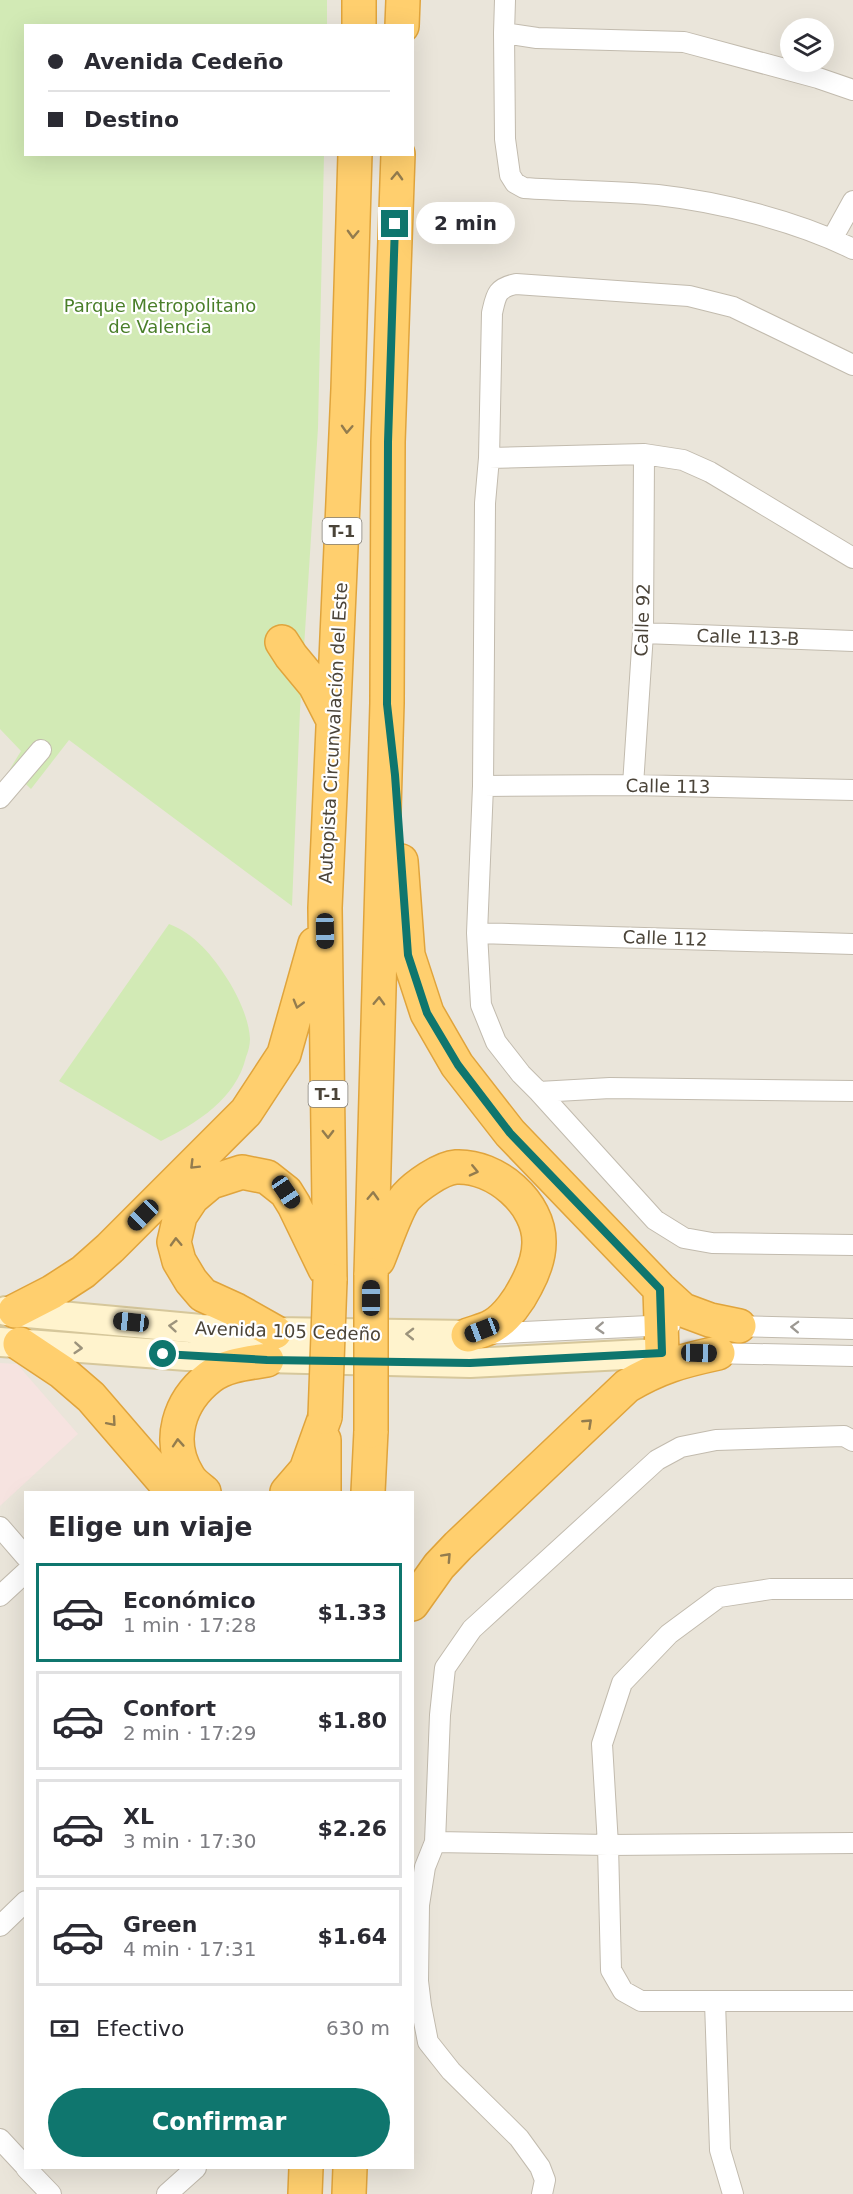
<!DOCTYPE html>
<html lang="es">
<meta charset="utf-8">
<style>
body{margin:0;font-family:"DejaVu Sans",sans-serif;background:#f7f7f7;color:#2b2b33;height:100vh;display:flex;flex-direction:column;font-size:22px;white-space:nowrap}
*{box-sizing:border-box;margin:0}
p{font-size:20px;color:#7c7c81}
.icon{flex:none;width:33px;height:33px;fill:none;stroke:currentColor;stroke-width:2;stroke-linecap:round;stroke-linejoin:round}
.map{position:relative;flex:1;overflow:hidden}
.side{position:absolute;left:24px;top:1491px;width:390px;height:678px;display:flex;flex-direction:column;background:#fff;border-radius:0px;box-shadow:0 6px 24px #0002}
.side>*{flex:none}
.hud{position:absolute;left:24px;top:24px;width:390px;height:132px;border-radius:0px;box-shadow:0 6px 24px #0002;display:grid;align-content:center;height:132px;padding:0 24px;background:#fff}
.tools{position:absolute;left:780px;top:18px;display:grid;gap:12px}
.tools a{display:grid;place-items:center;width:54px;height:54px;border-radius:50%;background:#fff;box-shadow:0 6px 24px #0002;font-size:30px}
.end{position:absolute;width:27px;height:27px;margin:-14px;border:8px solid #0f766e;background:#fff;box-shadow:0 0 0 3px #fff}
.from{border-radius:50%}
.bubble{position:absolute;height:42px;border-radius:21px;background:#fff;box-shadow:0 6px 24px #0002;font-size:20px;font-weight:700;line-height:42px;text-align:center}
.car{position:absolute;width:18px;height:36px;margin:-18px -9px;border-radius:8px;box-shadow:0 0 4px 2px #0007;background:linear-gradient(#222 24%,#8ab4d8 0 40%,#222 0 76%,#8ab4d8 0 86%,#222 0)}
.hud b{display:flex;align-items:center;gap:21px;height:57px;font-size:22px}
.hud b+b{border-top:2px solid #e1e1e2}
.hud i{width:15px;height:15px;background:#2b2b33}
ul{padding:0;list-style:none}
li{display:flex;align-items:center;gap:18px;height:99px;margin:0 12px 9px;padding:0 12px;border:3px solid #e1e1e2;border-radius:0px}
li div{flex:1}
li b{display:block;font-size:22px}
li em{font-style:normal;font-weight:700}
li.current{border-color:#0f766e}
li>.icon{width:54px;height:54px;stroke-width:1.5}
h2{padding:0 24px;font-size:27px;line-height:72px}
.pay{display:flex;align-items:center;gap:15px;height:66px;padding:0 24px;font-size:22px}
.pay p{margin-inline-start:auto}
.primary-button{display:flex;gap:12px;margin-top:auto;padding:12px 24px}
.primary-button a{flex:1;height:69px;border-radius:36px;background:#0f766e;color:#fff;font-size:24px;font-weight:700;line-height:69px;text-align:center}
.map>svg:first-child{display:block}
.residential{fill:#eae5da;fill-rule:evenodd}
.medical{fill:#f6e3e0}
.green{fill:#d2eab5}
.lines{fill:none;stroke-linecap:round;stroke-linejoin:round}
.minor-casing{stroke:#c2bbae;stroke-width:22}
.secondary-casing{stroke:#d6c79b;stroke-width:32}
.motorway-casing{stroke:#e0a43c;stroke-width:36}
.minor{stroke:#fff;stroke-width:20}
.secondary{stroke:#fff3cd;stroke-width:28}
.motorway{stroke:#ffcf6e;stroke-width:33}
.motorway-bridge-casing{stroke:#e0a43c;stroke-width:36;stroke-linecap:butt}
.motorway-bridge{stroke:#ffcf6e;stroke-width:33}
.oneway{stroke:#937c4e}
.oneway2{stroke:#9c937c}
.oneway3{stroke:#9c9892}
.route{stroke:#0f766e;stroke-width:8}
.labels{text-anchor:middle;dominant-baseline:central;stroke-width:4.5;stroke-linejoin:round;paint-order:stroke}
.shield{fill:#fff;stroke:#817c74;stroke-width:1.5}
.shield-label{font-size:16px;font-weight:bold;fill:#4b4439}
.park-label{font-size:18px;fill:#4a7f2a;stroke:#fff}
.street-label{font-size:18px;fill:#4b4439;stroke:#fff}
</style>
<div class="map">
<svg width="853" height="2194" viewBox="0 0 853 2194">
<rect width="100%" height="100%" fill="#f6f3ec"/>
<path class="residential" d="M0,0H853V2194H0ZM26,26H412V154H26ZM790,28H824V62H790ZM26,1492H412V2168H26Z"/>
<path class="medical" d="M0,1363L17,1364L78,1434L0,1506Z"/>
<path class="green" d="M0,0H327V25L26,26V154L324,155L318,428L300,710L292,906L69,740L31,789L10,769L21,751L0,729Z
M169,924C195,934 213,956 228,980C238,996 249,1019 250,1039C250,1045 248,1052 246,1057C236,1099 197,1123 161,1141L59,1081Z"/>
<g class="lines">
<defs>
<path id="minor" d="M505,0L504,33L537,38L684,42L818,78L853,90
M504,33L505,139L510,175L515,183L524,188C569,191 614,191 658,195C720,202 797,221 853,249
M832,239L853,201
M853,365L733,307L689,296L516,284C496,288 496,296 492,313L489,458L485,503L483,786L477,933L481,1005L496,1042L521,1074L539,1092L610,1088L853,1091
M489,458L644,454L683,460L710,472L853,558
M643,633L853,641
M633,785L643,633L644,454
M483,786L633,785L853,790
M0,798L41,750
M477,933L853,944
M539,1092L655,1220L684,1238L712,1243L853,1245
M730,1326L853,1329
M484,1334L670,1325
M709,1353L853,1356
M0,1527L26,1557
M853,1589H771L719,1597L669,1634L622,1683L602,1744L608,1845L611,1970L623,1991L641,2001H853
M0,1596L26,1572
M435,1842L608,1845L853,1843
M0,1926L26,1901
M715,2002L720,2150L733,2194
M0,2139L26,2167
M26,2168L51,2194
M167,2194L196,2168
M542,2194L545,2180L540,2167L519,2138L451,2071L428,2042L421,2006L418,1981L419,1905L425,1867L435,1842L440,1715L445,1668L472,1629L657,1460L681,1447L716,1440L844,1436L853,1441"/>
<path id="secondary" d="M6,1311L201,1329L275,1332L468,1335
M0,1342L187,1356L470,1363L662,1353"/>
<path id="motorway" d="M359,26V0
M402,26L403,0
M282,642L291,656L315,685L333,720
M401,861L408,955L427,1013L457,1065L510,1133L660,1289L683,1310L710,1320L739,1326
M378,1260C384,1246 397,1207 406,1197C416,1186 441,1168 456,1167C495,1165 540,1203 539,1243C539,1259 533,1273 526,1286C519,1300 507,1317 494,1325C487,1330 476,1332 468,1335
M371,1275L387,703L388,442L398,154
M330,1280L325,908L348,389L355,154
M660,1289L662,1353
M15,1311L52,1292L83,1272L110,1248L246,1112L284,1054L315,944
M275,1332L236,1310L203,1295L191,1281L179,1261L174,1242L180,1216L192,1198L211,1182L242,1172L267,1177L286,1192L294,1205L325,1269
M20,1344L62,1372L91,1397L173,1492
M204,1492C199,1488 191,1482 188,1476C166,1441 179,1401 210,1377C225,1365 248,1363 267,1360
M287,1492L306,1470L325,1417
M324,1492V1440
M368,1492L371,1431
M412,1604L439,1566L458,1546L627,1386C659,1367 681,1361 718,1353
M305,2194L306,2168
M349,2194L350,2168"/>
</defs>
<use href="#minor" class="minor-casing"/>
<use href="#secondary" class="secondary-casing"/>
<use href="#motorway" class="motorway-casing"/>
<use href="#minor" class="minor"/>
<use href="#secondary" class="secondary"/>
<use href="#motorway" class="motorway"/>
<defs>
<path id="motorway-bridge" d="M371,1275V1431
M325,1417L330,1280"/>
</defs>
<use href="#motorway-bridge" class="motorway-bridge-casing"/>
<use href="#motorway-bridge" class="motorway-bridge"/>
</g>
<defs><path id="oneway-chevron" d="M-2-3.5L2.5 0L-2 3.5" fill="none" stroke-width="1.6" stroke-linecap="round" stroke-linejoin="round" transform="scale(1.5)"/></defs>
<g class="oneway">
<use href="#oneway-chevron" transform="translate(397 176) rotate(-88)"/>
<use href="#oneway-chevron" transform="translate(353 234) rotate(92)"/>
<use href="#oneway-chevron" transform="translate(347 429) rotate(93)"/>
<use href="#oneway-chevron" transform="translate(379 1001) rotate(-88)"/>
<use href="#oneway-chevron" transform="translate(298 1004) rotate(106)"/>
<use href="#oneway-chevron" transform="translate(328 1134) rotate(89)"/>
<use href="#oneway-chevron" transform="translate(194 1165) rotate(135)"/>
<use href="#oneway-chevron" transform="translate(474 1171) rotate(13)"/>
<use href="#oneway-chevron" transform="translate(373 1196) rotate(-88)"/>
<use href="#oneway-chevron" transform="translate(176 1242) rotate(-92)"/>
<use href="#oneway-chevron" transform="translate(112 1422) rotate(49)"/>
<use href="#oneway-chevron" transform="translate(588 1423) rotate(-43)"/>
<use href="#oneway-chevron" transform="translate(178 1443) rotate(-94)"/>
<use href="#oneway-chevron" transform="translate(447 1557) rotate(-47)"/>
</g>
<g class="oneway2">
<use href="#oneway-chevron" transform="translate(173 1326) rotate(-175)"/>
<use href="#oneway-chevron" transform="translate(410 1334) rotate(-179)"/>
<use href="#oneway-chevron" transform="translate(78 1348) rotate(4)"/>
</g>
<g class="oneway3">
<use href="#oneway-chevron" transform="translate(795 1327) rotate(-178)"/>
<use href="#oneway-chevron" transform="translate(600 1328) rotate(177)"/>
</g>
<g class="lines">
<path class="route" d="M163,1354L267,1360L470,1363L662,1353L660,1289L510,1133L458,1065L427,1013L408,955L395,775L387,704L388,442L395,224"/>
</g>
<g class="labels">
<g class="shield">
<rect x="322.5" y="518" width="39" height="26" rx="4.5"/>
<rect x="308.5" y="1081" width="39" height="26" rx="4.5"/>
</g>
<g class="shield-label">
<text x="342" y="531">T-1</text>
<text x="328" y="1094">T-1</text>
</g>
<g class="park-label">
<text x="160" y="305">Parque Metropolitano<tspan x="160" dy="21">de Valencia</tspan></text>
</g>
<g class="street-label">
<text transform="translate(642 620) rotate(-88)">Calle 92</text>
<text transform="translate(748 637) rotate(2)">Calle 113-B</text>
<text transform="translate(333 733) rotate(-87)">Autopista Circunvalación del Este</text>
<text transform="translate(668 786) rotate(1)">Calle 113</text>
<text transform="translate(665 938) rotate(2)">Calle 112</text>
<text transform="translate(288 1331) rotate(2)">Avenida 105 Cedeño</text>
</g>
</g>
</svg>
<div class="tools">
<a><svg class="icon" aria-label="layers" viewBox="0 0 24 24"><path d="M12 4l9 5-9 5-9-5zM3 14l9 5 9-5"/></svg></a>
</div>
<i class="end from" style="left:163px;top:1354px"></i>
<i class="end" style="left:395px;top:224px"></i>
<div class="bubble" style="left:416px;top:202px;width:99px">2 min</div>
<i class="car" style="left:325px;top:931px;rotate:179deg"></i>
<i class="car" style="left:286px;top:1192px;rotate:146deg"></i>
<i class="car" style="left:143px;top:1215px;rotate:225deg"></i>
<i class="car" style="left:371px;top:1298px;rotate:0deg"></i>
<i class="car" style="left:131px;top:1322px;rotate:276deg"></i>
<i class="car" style="left:482px;top:1330px;rotate:249deg"></i>
<i class="car" style="left:699px;top:1353px;rotate:91deg"></i>
<div class="hud">
<b><i class="from"></i>Avenida Cedeño</b>
<b><i></i>Destino</b>
</div>
<section class="side">
<h2>Elige un viaje</h2>
<ul>
<li class="current"><svg class="icon" aria-label="car" viewBox="0 0 24 24"><path d="M5 17H2v-5l4-1 3-4h7l3 4 3 1v5h-3M9 17h6M6 11h13"/><circle cx="7" cy="17" r="2"/><circle cx="17" cy="17" r="2"/></svg><div><b>Económico</b><p>1 min · 17:28</p></div><em>$1.33</em></li>
<li><svg class="icon" aria-label="car" viewBox="0 0 24 24"><path d="M5 17H2v-5l4-1 3-4h7l3 4 3 1v5h-3M9 17h6M6 11h13"/><circle cx="7" cy="17" r="2"/><circle cx="17" cy="17" r="2"/></svg><div><b>Confort</b><p>2 min · 17:29</p></div><em>$1.80</em></li>
<li><svg class="icon" aria-label="car" viewBox="0 0 24 24"><path d="M5 17H2v-5l4-1 3-4h7l3 4 3 1v5h-3M9 17h6M6 11h13"/><circle cx="7" cy="17" r="2"/><circle cx="17" cy="17" r="2"/></svg><div><b>XL</b><p>3 min · 17:30</p></div><em>$2.26</em></li>
<li><svg class="icon" aria-label="car" viewBox="0 0 24 24"><path d="M5 17H2v-5l4-1 3-4h7l3 4 3 1v5h-3M9 17h6M6 11h13"/><circle cx="7" cy="17" r="2"/><circle cx="17" cy="17" r="2"/></svg><div><b>Green</b><p>4 min · 17:31</p></div><em>$1.64</em></li>
</ul>
<div class="pay"><svg class="icon" aria-label="cash" viewBox="0 0 24 24"><path d="M3 7h18v10H3z"/><circle cx="12" cy="12" r="2"/></svg>Efectivo<p>630 m</p></div>
<div class="primary-button"><a>Confirmar</a></div>
</section>
</div>
